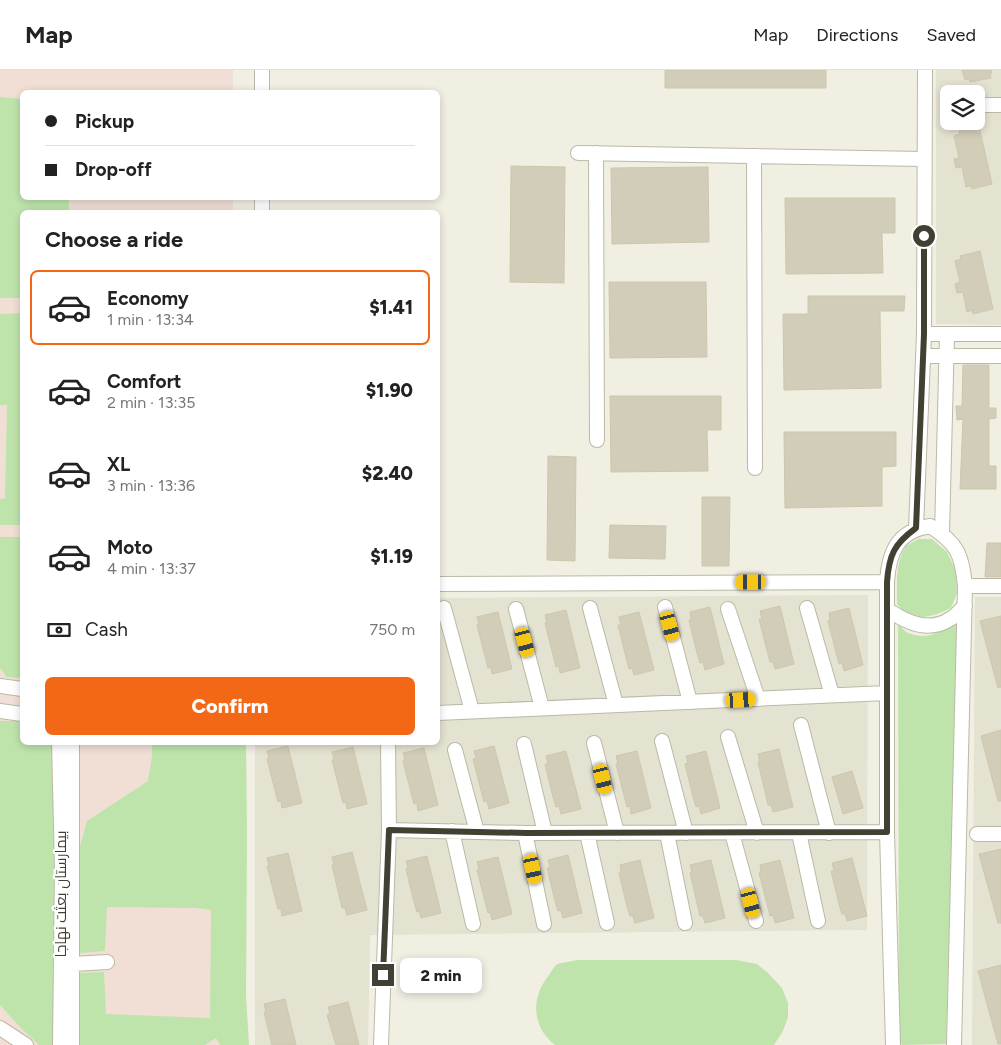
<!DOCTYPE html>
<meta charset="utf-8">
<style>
body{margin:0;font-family:Figtree,Cairo,sans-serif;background:#f6f6f6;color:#222;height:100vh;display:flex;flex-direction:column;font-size:19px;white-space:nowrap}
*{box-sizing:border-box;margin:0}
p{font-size:16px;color:#767676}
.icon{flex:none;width:28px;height:28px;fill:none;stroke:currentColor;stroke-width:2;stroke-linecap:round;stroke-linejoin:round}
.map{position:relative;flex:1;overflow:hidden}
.drawer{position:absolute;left:20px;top:140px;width:420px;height:535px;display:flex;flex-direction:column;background:#fff;border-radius:8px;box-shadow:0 2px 8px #0003}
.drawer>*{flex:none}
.hud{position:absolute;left:20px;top:20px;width:420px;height:110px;border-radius:8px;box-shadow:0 2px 8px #0003;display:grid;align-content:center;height:110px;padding:0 25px;background:#fff}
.controls{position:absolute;left:940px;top:15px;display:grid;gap:10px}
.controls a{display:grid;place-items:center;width:45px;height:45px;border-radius:8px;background:#fff;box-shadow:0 2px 8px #0003;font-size:25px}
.end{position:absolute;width:22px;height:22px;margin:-11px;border:6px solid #423f33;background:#fff;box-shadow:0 0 0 2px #fff}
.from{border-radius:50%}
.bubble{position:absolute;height:35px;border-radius:8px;background:#fff;box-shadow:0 2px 8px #0003;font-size:16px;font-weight:800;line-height:35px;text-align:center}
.car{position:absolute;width:15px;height:30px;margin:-15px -8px;border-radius:6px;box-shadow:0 0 4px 1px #0007;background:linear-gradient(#f5c518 24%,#345 0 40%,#f5c518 0 76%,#345 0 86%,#f5c518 0)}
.hud b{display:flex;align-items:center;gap:18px;height:48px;font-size:19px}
.hud b+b{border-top:1px solid #e0e0e0}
.hud i{width:12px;height:12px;background:#222}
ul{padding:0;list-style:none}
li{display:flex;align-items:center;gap:15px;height:75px;margin:0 10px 8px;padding:0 15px;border:2px solid transparent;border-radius:8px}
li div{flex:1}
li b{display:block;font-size:19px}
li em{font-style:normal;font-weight:800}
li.on{border-color:#f36817}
li>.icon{width:45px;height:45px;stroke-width:1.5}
h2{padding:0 25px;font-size:22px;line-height:60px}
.pay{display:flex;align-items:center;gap:12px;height:55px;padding:0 25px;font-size:19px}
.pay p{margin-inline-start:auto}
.action{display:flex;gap:10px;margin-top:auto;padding:10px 25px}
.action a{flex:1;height:58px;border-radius:8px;background:#f36817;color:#fff;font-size:20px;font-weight:800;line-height:58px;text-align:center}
header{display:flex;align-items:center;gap:30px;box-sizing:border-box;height:70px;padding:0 25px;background:#fff;border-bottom:1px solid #e0e0e0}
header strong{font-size:24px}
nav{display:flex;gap:28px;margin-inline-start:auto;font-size:18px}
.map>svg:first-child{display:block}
.residential{fill:#e4e2d1;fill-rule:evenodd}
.medical{fill:#f1dfd6}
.green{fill:#bee4ac}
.building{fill:#d2cdb8;stroke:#ccc7ac}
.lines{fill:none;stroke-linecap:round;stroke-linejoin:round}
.minor-casing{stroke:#bbb9a6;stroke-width:16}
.minor{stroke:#fff;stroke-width:14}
.route{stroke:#423f33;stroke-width:6}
.labels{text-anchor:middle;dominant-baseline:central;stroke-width:4.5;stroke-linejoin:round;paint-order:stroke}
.street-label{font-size:15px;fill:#423f33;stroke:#fff}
</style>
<header>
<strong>Map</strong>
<nav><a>Map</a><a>Directions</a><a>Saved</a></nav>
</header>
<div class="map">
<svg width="1001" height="975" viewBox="0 0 1001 975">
<rect width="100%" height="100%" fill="#f1efe2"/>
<path class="residential" d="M936,0H1001V255L936,254ZM949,24H976V51H949Z
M868,525L867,860L370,865L368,975H255V673L438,672V528Z
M975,527H1001V975H972Z"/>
<path class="medical" d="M0,0H233V22H22V128H233V142H22V672L231,673V975H0Z"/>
<path class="green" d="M0,27L22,29V128H69V142H22V228H0Z
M22,243V455H0V429L5,428L7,335H0V244Z
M0,467H22V608L7,607L0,598Z
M919,469H932L947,482L956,501L957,523L951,538C938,544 923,551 909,544C904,543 900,537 897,534C897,517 895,492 905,478C908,474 915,471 919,469Z
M958,552L946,974L902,975L899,970L898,554C901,557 906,563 911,564C927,570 945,561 958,552Z
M0,651H22V672L52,673L54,694L55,975H39L18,955L0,935Z
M152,673H246L247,764L246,926L249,975H220L216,968L205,975H80L78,903L104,902L106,944L210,948L211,840L195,838L107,837L105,881L80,883L79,780L87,751L148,711L152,686Z
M576,890H736L757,894L768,903L782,918L788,933V947L783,961L774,975H555C531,956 531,927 549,905C551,902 554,897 556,895C561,892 570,892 576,890Z"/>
<path class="building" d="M665,0H826V18H665Z
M962,0H991L992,3L990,4L991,8L970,12L969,9L965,10Z
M979,56L992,114L972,119L971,116L966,117L962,97L956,98L954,89L959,88L954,66L960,64L959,61Z
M511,96L565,97L564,213L510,212Z
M708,97L709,172L612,174L611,98Z
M785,128H895V163H882L883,203L786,204Z
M980,181L993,239L973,244L972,240L967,242L963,222L957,223L955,214L960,212L955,191L961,189L960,186Z
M609,212H706L707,287L610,288Z
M808,226H905L904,241H880L881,318L784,320L783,244H808Z
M963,295H989V338H996V348L989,349V396H996V419H960L963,349L957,350L956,336H962Z
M610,326H721V360H707L708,401L611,402Z
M784,362H896V396L882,397V436L785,438Z
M548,386L576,387L575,491L547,490Z
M702,427H730L729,496H702Z
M610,455L666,456L665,489L609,488Z
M987,473H1001V507H985Z
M780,536L794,594L775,599L773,592H770L759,549H762L760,541Z
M710,537L724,594L705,600L703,592L700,593L697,583L689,550H691L690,542Z
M849,538L863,595L844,601L842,593L839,594L828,551L830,550L829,543Z
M566,540L580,598L560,603L559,596L556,597L545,553H547L545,545Z
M498,542L512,599L492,604L491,597L488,598L477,555L479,554L477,547Z
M639,542L654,600L634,605L632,598L629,599L618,555H621L619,547Z
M1001,546V617L998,618L980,551Z
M1001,660V731H998L981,666Z
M288,676L302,733L282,738L281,731L278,732L267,689L269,688L267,681Z
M494,676L509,733L489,739L487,731L484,732L473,689L476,688L474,681Z
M353,677L367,734L347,739L346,732L343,733L332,690L334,689L332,682Z
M424,678L438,735L418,741L417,733L414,734L403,691L405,690L403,683Z
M779,679L793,737L773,742L771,735H768L758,692H760L758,684Z
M566,681L581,739L561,744L559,736L556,737L553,727L545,694H548L546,686Z
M637,681L651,738L631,744L630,736L627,737L616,694L618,693L616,686Z
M706,681L720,738L701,744L699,736L696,737L693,727L685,694L688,693L686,686Z
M852,701L863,738L843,744L832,707Z
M1001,779V853H998L979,784Z
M352,782L367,840L347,845L345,838H342L332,795H334L332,787Z
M288,783L302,841L282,846L281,839H278L267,796H269L267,788Z
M568,785L582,843L563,848L561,840L558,841L555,831L547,798H550L548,790Z
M427,786L441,843L421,848L419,841L417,842L414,832L406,799L408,798L406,791Z
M498,787L512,844L492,850L490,842L488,843L477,800L479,799L477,792Z
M852,788L867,846L847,851L845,844H842L839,834L831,801H834L832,793Z
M640,790L654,848L635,853L633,846H630L627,836L619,803H621L620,795Z
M711,790L725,848L705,853L703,846H700L690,803L692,802L690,795Z
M780,790L794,848L775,853L773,845L770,846L759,803L761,802L760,795Z
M1001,895V974H998L978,901Z
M285,929L296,975H272L264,942H266L264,934Z
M348,932L359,975H336L327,945L330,944L328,937Z"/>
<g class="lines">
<defs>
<path id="minor" d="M262,22V0
M976,35H1001
M578,83L924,89
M596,83L597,370
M754,86L755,398
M262,142V128
M924,264H1001
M923,286H1001
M916,458L924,264L925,0
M942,463L947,264
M438,514L887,512
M965,516H1001
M665,537L690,632
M444,538L472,641
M590,538L616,635
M807,538L832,625
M516,539L542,638
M728,539L758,629
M887,539C905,552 929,563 950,549C956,546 960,540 965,536
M0,616L22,619
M0,641L22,644
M438,643L887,623
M801,655L829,763
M728,667L757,763
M662,671L686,763
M59,672L62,799L60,975
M72,672V975
M594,673L617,763
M524,674L545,763
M455,680L477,762
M389,760L525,763L887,762
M452,761L473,854
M525,763L544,854
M587,763L607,853
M667,763L685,853
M732,763L756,851
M799,763L818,851
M977,764H1001
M73,894L107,892
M0,958L26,975
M381,975L389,760L388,672
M893,975L887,762V512C889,481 898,461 930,456C957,473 962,484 965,516L954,975"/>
</defs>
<use href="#minor" class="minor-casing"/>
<use href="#minor" class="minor"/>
</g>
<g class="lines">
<path class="route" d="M383,905L389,760L526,763L887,762V512C889,485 894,474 916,458L924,264V166"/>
</g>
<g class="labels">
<g class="street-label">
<text transform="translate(61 824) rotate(-90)">بیمارستان بعثت نهاجا</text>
</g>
</g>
</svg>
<div class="controls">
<a><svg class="icon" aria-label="layers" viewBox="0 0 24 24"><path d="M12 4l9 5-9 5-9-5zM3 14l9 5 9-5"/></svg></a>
</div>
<i class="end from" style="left:924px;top:166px"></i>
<i class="end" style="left:383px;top:905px"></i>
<div class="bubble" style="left:400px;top:888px;width:82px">2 min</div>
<i class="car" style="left:751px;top:512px;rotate:270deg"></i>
<i class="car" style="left:670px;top:556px;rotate:165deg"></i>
<i class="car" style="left:525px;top:572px;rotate:165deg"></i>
<i class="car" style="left:741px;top:630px;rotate:87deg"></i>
<i class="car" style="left:603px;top:709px;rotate:166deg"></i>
<i class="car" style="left:533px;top:799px;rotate:168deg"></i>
<i class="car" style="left:751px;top:833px;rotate:165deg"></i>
<div class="hud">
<b><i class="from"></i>Pickup</b>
<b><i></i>Drop-off</b>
</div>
<section class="drawer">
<h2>Choose a ride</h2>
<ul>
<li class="on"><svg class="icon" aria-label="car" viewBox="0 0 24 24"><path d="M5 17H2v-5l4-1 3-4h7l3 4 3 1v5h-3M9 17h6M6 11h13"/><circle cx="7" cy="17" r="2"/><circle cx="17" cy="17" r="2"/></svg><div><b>Economy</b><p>1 min · 13:34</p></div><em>$1.41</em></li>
<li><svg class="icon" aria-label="car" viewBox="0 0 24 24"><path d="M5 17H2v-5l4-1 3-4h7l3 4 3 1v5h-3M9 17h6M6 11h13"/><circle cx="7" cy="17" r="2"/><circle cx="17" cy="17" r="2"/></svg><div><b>Comfort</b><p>2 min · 13:35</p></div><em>$1.90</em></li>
<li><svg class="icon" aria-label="car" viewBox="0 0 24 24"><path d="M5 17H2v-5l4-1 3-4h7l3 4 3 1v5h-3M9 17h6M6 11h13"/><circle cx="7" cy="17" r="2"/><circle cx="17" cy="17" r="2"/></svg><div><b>XL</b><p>3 min · 13:36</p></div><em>$2.40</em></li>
<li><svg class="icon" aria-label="car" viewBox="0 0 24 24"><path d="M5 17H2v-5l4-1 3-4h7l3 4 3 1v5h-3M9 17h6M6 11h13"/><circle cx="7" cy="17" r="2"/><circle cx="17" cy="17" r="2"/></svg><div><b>Moto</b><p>4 min · 13:37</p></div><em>$1.19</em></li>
</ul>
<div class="pay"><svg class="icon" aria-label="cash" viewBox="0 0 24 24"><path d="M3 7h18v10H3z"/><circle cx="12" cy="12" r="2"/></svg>Cash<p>750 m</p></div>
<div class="action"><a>Confirm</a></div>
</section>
</div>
